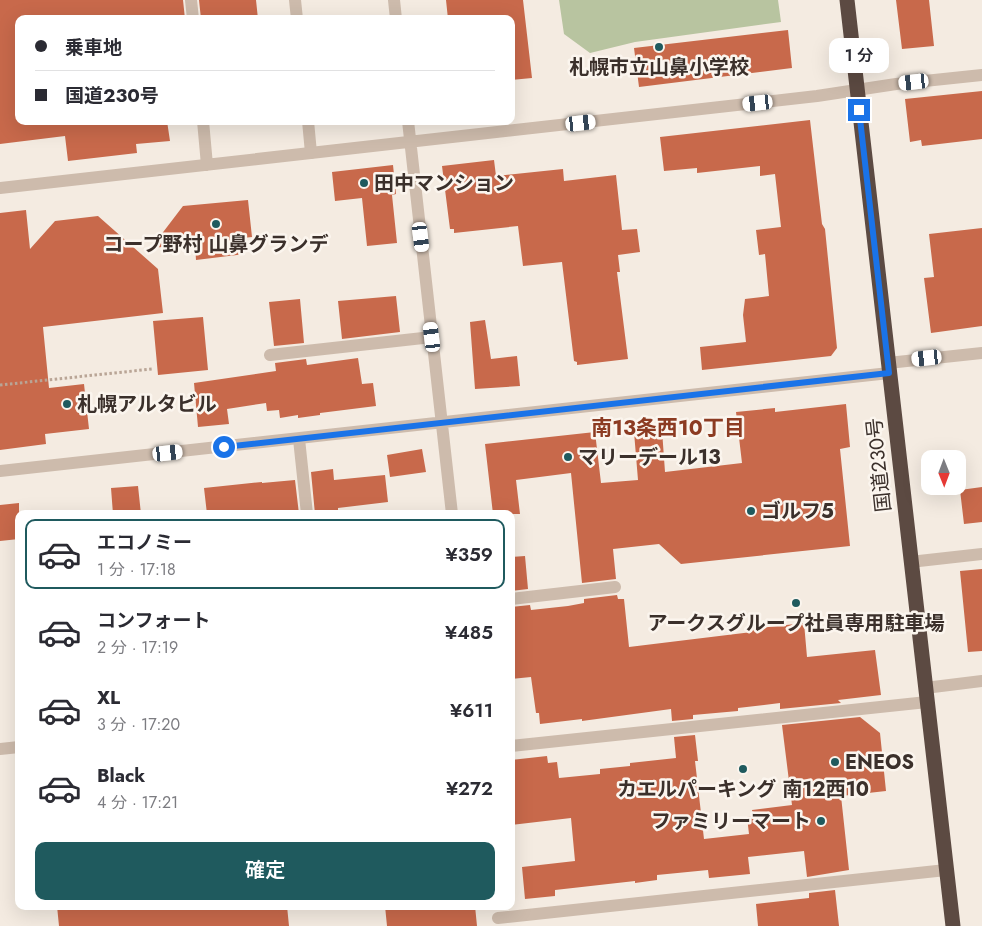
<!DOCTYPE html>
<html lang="ja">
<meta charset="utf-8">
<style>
body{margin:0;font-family:Jost,"Noto Sans JP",sans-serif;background:#f7f7f7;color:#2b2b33;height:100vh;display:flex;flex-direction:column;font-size:19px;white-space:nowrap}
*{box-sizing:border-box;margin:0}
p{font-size:16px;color:#7c7c81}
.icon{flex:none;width:28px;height:28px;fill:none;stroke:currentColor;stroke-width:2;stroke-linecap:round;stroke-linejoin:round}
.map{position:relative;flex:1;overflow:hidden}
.sheet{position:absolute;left:15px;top:510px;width:500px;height:400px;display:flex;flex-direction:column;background:#fff;border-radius:10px;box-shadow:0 5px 20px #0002}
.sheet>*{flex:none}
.top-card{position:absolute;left:15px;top:15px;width:500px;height:110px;border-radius:10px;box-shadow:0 5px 20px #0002;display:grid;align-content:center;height:110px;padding:0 20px;background:#fff}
.needle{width:32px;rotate:179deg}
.buttons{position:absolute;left:921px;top:450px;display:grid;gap:10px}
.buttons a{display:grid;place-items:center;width:45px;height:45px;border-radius:10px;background:#fff;box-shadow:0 5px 20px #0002;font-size:25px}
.end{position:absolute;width:22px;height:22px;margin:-11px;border:6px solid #1a73e8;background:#fff;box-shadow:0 0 0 2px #fff}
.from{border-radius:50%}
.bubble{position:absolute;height:35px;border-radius:10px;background:#fff;box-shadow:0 5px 20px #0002;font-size:16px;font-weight:600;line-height:35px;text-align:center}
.car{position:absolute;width:15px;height:30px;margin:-15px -8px;border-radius:6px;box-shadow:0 0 4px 1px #0007;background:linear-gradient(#fff 24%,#345 0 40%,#fff 0 76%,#345 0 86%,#fff 0)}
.top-card b{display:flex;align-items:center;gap:18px;height:48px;font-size:19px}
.top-card b+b{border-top:1px solid #e1e1e2}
.top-card i{width:12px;height:12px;background:#2b2b33}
ul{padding:9px 0 0;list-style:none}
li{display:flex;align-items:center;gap:15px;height:70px;margin:0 10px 8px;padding:0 10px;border:2px solid transparent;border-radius:10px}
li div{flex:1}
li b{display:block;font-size:19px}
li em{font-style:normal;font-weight:600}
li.on{border-color:#1f5a5e}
li>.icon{width:45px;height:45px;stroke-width:1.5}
.button{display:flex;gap:10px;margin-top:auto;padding:10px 20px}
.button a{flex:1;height:58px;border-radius:10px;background:#1f5a5e;color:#fff;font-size:20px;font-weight:600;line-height:58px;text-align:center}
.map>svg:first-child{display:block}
.green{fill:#b8c4a0}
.building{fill:#c8694b}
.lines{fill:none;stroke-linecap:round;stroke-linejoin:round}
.path{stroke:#b9a596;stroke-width:3;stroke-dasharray:2.5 2.5;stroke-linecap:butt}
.lane{stroke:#cdbbac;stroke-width:12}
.street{stroke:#cdbbac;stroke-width:12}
.highway{stroke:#5c4a42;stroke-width:15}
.route{stroke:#1a73e8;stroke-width:6}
.poi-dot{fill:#1f5a5e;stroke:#fbf5ee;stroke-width:2}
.labels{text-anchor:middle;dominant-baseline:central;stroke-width:5;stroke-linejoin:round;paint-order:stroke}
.poi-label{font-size:20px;font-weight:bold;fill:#3b302b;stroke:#fbf5ee;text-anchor:start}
.street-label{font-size:20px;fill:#3b302b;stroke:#fbf5ee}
.neighbourhood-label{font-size:21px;font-weight:bold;fill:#8c3b22;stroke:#fbf5ee}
</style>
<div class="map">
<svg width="982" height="926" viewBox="0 0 982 926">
<rect width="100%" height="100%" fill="#f4ebe1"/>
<path class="green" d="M559,0H778L781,22L635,42L590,53L564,34Z"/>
<path class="building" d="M0,0H183L185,19H19V121H167L170,141L136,144L137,153L68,161L65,136L0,144Z
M199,0H256L258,19H201Z
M446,0H523L532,78L511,80V19H448Z
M896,0H929L934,46L902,49Z
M788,30L792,68L639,87L634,48Z
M982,91V139L922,146L921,140L910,142L905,99Z
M810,120L822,224L825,229L837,348L831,356L702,370L700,347L746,342L743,315L745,299L769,296L765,254L759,255L756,230L781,227L775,174L760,176V166L697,173V168L664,171L660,137Z
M494,160L496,176L563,169L564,181L616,175L622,230L637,229L640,252L618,255L620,272H617L628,359L577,365V362L574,361L562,262L523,266L518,226L454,233V229H450L442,166Z
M393,165L396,194L392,195L397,243L367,246L362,198L335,201L332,172Z
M248,200L252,237L243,238L245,254L196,260L195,244L151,248L183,206Z
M26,210L30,249L55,221L98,216L158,269L163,313L43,327L49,388L84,384L89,429L45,434L46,444L0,450V213Z
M982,228V326L931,333L924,278L934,277L929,234Z
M396,296L400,332L342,339L338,301Z
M300,299L304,343L274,346L269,302Z
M203,317L208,370L158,375L153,321Z
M485,320L491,359L517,356L520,386L475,389L470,322Z
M358,358L362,384L373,383L376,406L320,413V415L298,418V415L280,418L279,410L267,411L266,403L227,409L229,424L198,427L194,383L276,371L275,363L306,359L307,365Z
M846,404L850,447L840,449L850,546L681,564L659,544L613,549L616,579L582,583L571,473L516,480L520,514H493L485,444L595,432L601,483L638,480L634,432L662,430L665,472L742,463L736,412L775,408V412Z
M422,449L426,472L390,477L387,455Z
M333,469L334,480L385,475L388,502L338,508V511L315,514L311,472Z
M295,480L299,514H207L204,488L262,482V483Z
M138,486L141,514H113L111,488Z
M982,487V522L964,524L960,490Z
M19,503V539L0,541V505Z
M525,556L528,589L511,591V557Z
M982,569V651L968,652L960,571Z
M617,595L618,599H624L629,647L752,632V629L804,623L807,657L875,650L881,695L838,700L841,703L780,709V703L738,708V711L693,715V719L672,721L671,709L582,721V719L540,724L539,713H536L531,677L511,679V607L530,605L531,610L568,606L584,603V599Z
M860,717L880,733L886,791L841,796L849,870L807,877L804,851L748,857L750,874L709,878L708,870L657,875V880L635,883V881L555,890V896L525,899L522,867L575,861L571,818L511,825V760L547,756L548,763L557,762L559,778L600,774V769L630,766V763L676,758L674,737L695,735L698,761H695L704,839L749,834L747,817L753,816L752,810L792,805L782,725Z
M835,890L839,926H758L756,904L809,898V893Z
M57,906H287L289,926H59Z
M385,906H475L477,926H387Z"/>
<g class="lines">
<path class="path" d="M0,385L152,369"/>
<path class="lane" d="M295,0L297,19
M308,121L311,153
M270,355L432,337
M299,439L307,514"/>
<path class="street" d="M191,0L193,19
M394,0L396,19
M203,121L207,165
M408,121L452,514
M0,188L817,96L896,84L982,75
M888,363L982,353
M0,471L889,373
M910,562L982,554
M511,599L615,587
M925,688L982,681
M511,746L927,702
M0,749L19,747
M498,918L946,870"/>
<path class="highway" d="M847,0L953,926"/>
</g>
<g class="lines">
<path class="route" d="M224,447L889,373L859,110"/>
</g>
<g class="poi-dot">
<circle cx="659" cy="47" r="5"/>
<circle cx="364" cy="183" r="5"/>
<circle cx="216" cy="224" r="5"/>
<circle cx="67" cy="404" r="5"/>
<circle cx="568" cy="457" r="5"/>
<circle cx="751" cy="511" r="5"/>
<circle cx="796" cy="603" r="5"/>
<circle cx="835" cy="762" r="5"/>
<circle cx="743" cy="769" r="5"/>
<circle cx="821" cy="821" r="5"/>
</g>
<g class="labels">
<g class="poi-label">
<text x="659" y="67" text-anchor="middle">札幌市立山鼻小学校</text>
<text x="374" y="183">田中マンション</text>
<text x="216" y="244" text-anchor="middle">コープ野村 山鼻グランデ</text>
<text x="77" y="404">札幌アルタビル</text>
<text x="578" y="457">マリーデール13</text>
<text x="761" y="511">ゴルフ5</text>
<text x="796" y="623" text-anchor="middle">アークスグループ社員専用駐車場</text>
<text x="845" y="762">ENEOS</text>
<text x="743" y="789" text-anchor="middle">カエルパーキング 南12西10</text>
<text x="811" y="821" text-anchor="end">ファミリーマート</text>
</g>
<g class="street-label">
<text transform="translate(879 465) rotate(-96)">国道230号</text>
</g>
<g class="neighbourhood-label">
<text x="668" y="428">南13条西10丁目</text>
</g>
</g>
</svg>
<div class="buttons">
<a><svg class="needle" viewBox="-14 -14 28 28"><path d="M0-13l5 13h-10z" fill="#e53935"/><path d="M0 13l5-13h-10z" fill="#7c7c81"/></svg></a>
</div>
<i class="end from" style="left:224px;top:447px"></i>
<i class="end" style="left:859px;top:110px"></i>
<div class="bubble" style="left:829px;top:38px;width:60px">1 分</div>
<i class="car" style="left:914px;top:82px;rotate:264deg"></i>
<i class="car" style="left:758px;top:103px;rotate:264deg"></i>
<i class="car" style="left:581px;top:123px;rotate:84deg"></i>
<i class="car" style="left:421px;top:237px;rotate:173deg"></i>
<i class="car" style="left:432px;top:337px;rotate:353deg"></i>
<i class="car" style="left:927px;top:358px;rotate:264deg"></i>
<i class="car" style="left:168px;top:453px;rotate:84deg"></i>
<div class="top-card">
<b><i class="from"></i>乗車地</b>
<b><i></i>国道230号</b>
</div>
<section class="sheet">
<ul>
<li class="on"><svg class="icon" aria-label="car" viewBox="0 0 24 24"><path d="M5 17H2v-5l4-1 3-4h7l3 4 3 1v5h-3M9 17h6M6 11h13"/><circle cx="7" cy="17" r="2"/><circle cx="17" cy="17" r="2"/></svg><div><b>エコノミー</b><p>1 分 · 17:18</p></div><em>¥359</em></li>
<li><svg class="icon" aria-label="car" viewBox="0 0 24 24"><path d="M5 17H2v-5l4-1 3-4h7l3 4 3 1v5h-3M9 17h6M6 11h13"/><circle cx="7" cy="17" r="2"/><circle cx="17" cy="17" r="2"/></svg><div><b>コンフォート</b><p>2 分 · 17:19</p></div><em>¥485</em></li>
<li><svg class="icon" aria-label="car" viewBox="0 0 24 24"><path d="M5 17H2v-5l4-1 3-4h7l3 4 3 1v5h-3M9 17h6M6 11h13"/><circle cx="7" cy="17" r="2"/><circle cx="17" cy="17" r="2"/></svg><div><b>XL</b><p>3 分 · 17:20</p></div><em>¥611</em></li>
<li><svg class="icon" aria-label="car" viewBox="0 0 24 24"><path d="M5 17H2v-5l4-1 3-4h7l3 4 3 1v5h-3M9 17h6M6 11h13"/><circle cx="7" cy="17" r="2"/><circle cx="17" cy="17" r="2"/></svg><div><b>Black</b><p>4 分 · 17:21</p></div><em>¥272</em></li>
</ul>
<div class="button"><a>確定</a></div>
</section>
</div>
